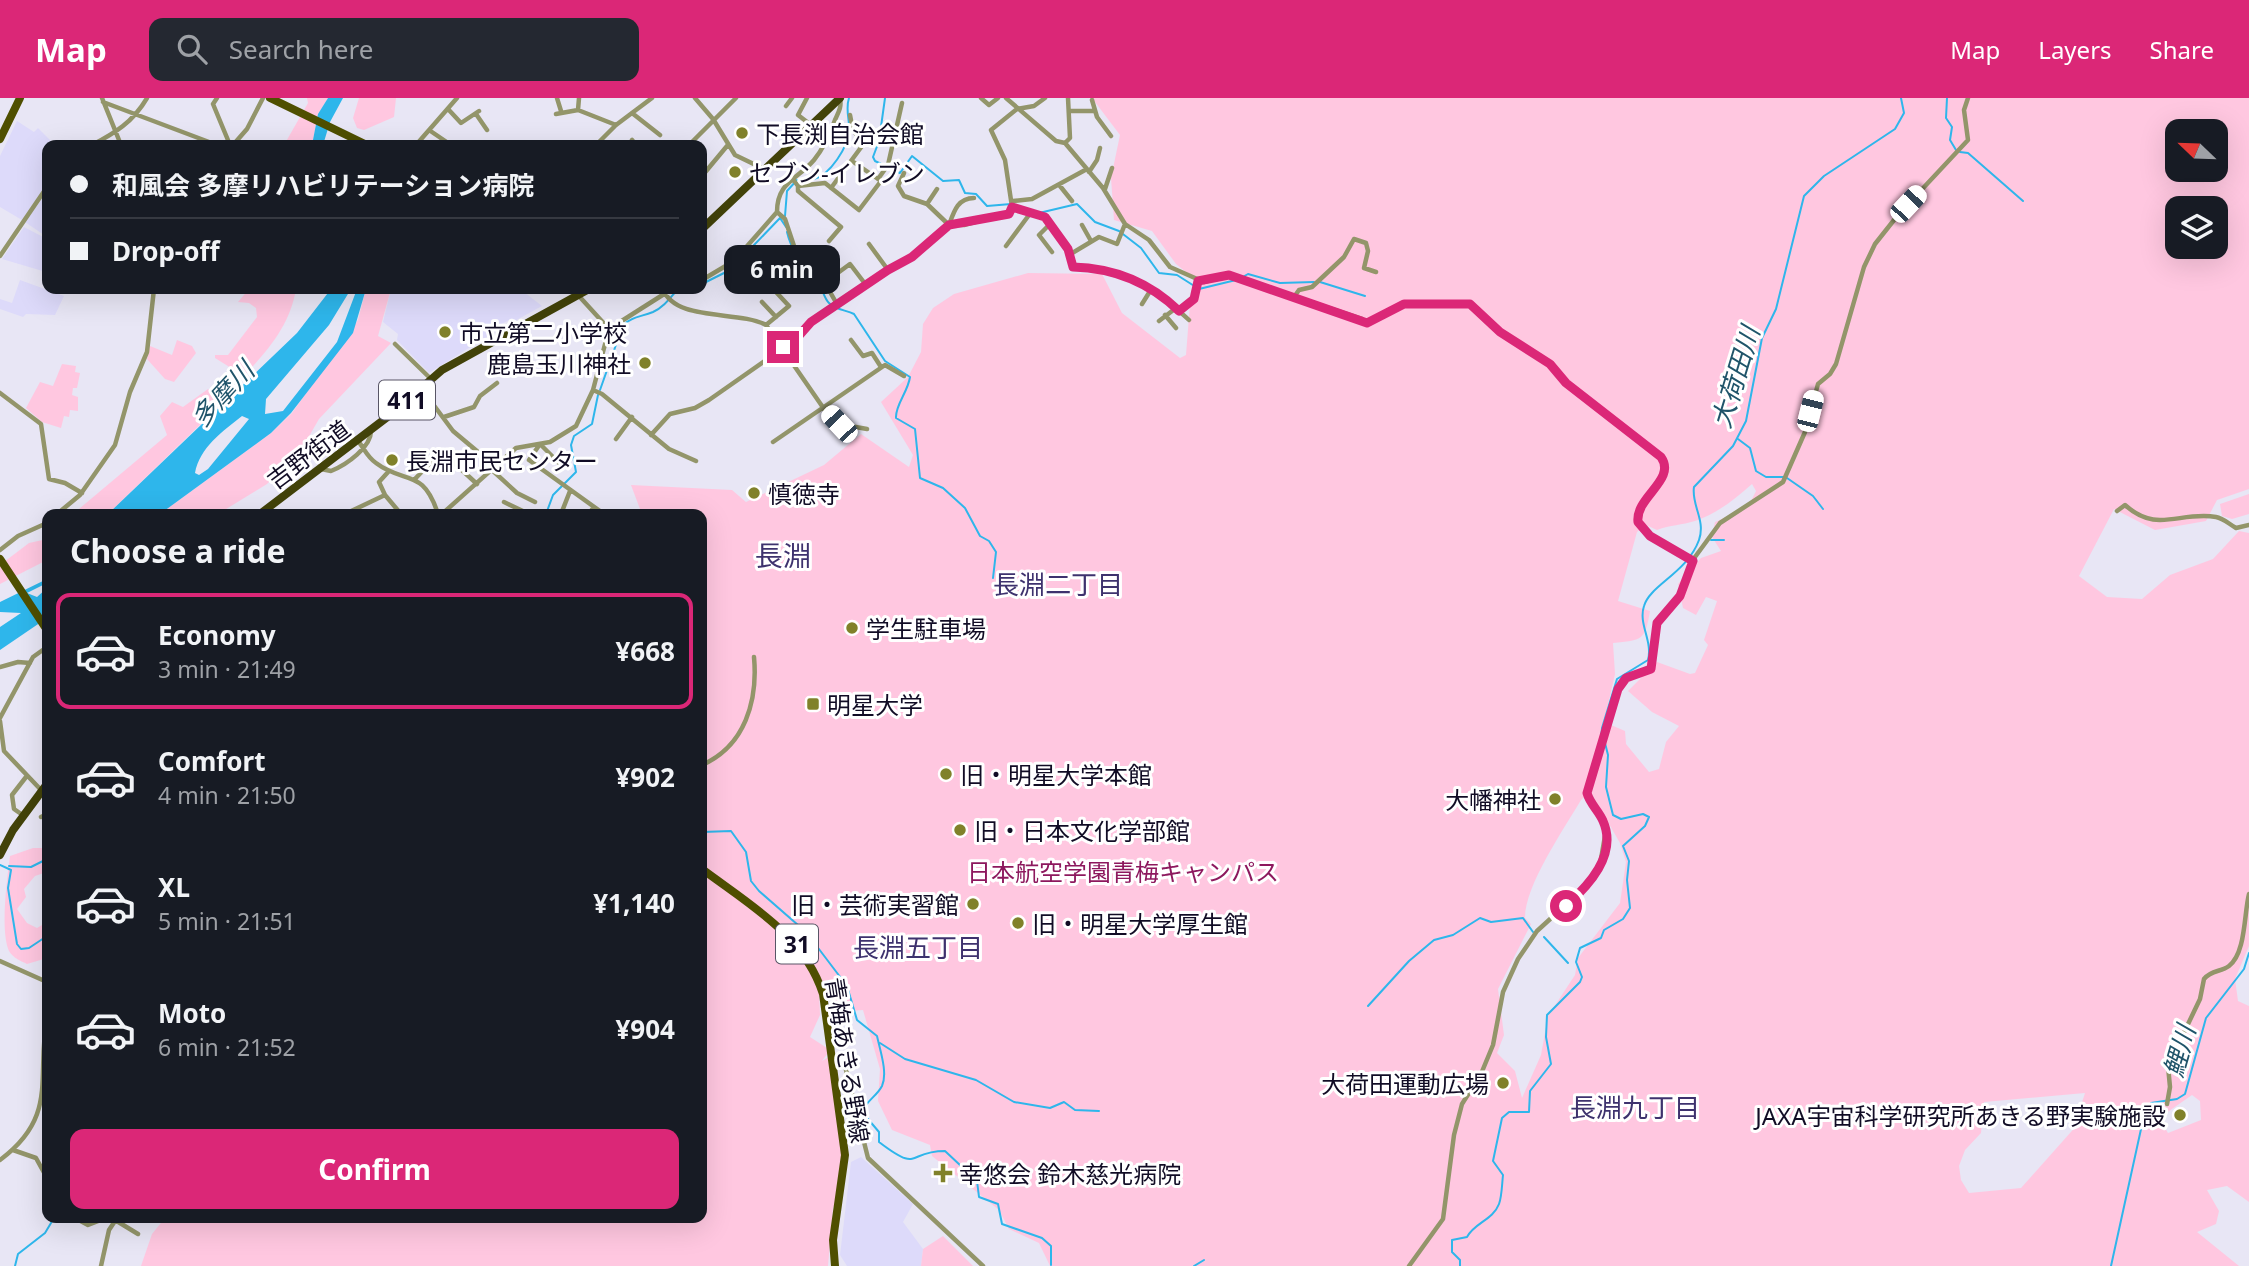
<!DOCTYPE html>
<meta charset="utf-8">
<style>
body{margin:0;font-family:"Noto Sans","Noto Sans JP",sans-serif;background:#242831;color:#f1f3f6;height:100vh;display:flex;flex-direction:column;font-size:26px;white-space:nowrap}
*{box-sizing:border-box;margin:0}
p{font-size:23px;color:#9ea1a6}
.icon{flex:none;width:38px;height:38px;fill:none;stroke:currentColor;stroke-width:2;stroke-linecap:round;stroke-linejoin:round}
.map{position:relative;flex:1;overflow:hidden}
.drawer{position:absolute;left:42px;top:411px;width:665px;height:714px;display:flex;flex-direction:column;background:#171b24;border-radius:14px;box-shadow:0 7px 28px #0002}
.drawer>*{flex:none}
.banner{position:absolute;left:42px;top:42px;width:665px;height:154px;border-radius:14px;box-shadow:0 7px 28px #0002;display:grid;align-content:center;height:154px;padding:0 28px;background:#171b24}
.needle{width:46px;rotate:293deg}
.fabs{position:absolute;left:2165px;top:21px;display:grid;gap:14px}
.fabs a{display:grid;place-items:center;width:63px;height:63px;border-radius:14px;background:#171b24;box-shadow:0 7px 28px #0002;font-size:35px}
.end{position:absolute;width:32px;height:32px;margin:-16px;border:9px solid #db2777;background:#fff;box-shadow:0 0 0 4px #fff}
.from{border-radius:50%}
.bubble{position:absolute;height:49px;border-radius:14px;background:#171b24;box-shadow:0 7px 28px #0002;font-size:23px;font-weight:700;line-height:49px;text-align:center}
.car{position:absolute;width:21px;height:42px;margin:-21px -10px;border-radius:9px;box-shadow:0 0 5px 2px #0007;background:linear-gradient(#fff 24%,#345 0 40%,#fff 0 76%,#345 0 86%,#fff 0)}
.banner b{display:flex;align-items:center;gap:24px;height:66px;font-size:26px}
.banner b+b{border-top:2px solid #363941}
.banner i{width:18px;height:18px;background:#f1f3f6}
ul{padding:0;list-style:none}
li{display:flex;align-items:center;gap:21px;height:116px;margin:0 14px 10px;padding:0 14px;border:4px solid transparent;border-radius:14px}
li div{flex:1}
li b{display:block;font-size:26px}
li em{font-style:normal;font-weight:700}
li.current{border-color:#db2777}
li>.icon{width:63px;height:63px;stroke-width:1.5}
h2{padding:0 28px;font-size:32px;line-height:84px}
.button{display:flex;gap:14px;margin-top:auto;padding:14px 28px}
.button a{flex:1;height:80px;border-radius:14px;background:#db2777;color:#fff;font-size:28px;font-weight:700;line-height:80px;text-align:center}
header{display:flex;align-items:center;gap:42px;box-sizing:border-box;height:98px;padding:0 35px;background:#db2777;color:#fff}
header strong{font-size:33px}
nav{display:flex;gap:38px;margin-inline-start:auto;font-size:24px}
.search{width:490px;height:63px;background:#242831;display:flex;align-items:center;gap:18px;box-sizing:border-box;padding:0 24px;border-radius:14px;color:#9ea1a6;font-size:26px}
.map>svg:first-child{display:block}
.built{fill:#dddafa}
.green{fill:#ffc7e0;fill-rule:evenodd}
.water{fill:#2eb6eb;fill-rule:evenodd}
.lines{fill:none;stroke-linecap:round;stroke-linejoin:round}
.stream{stroke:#2eb6eb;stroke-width:2}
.minor{stroke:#93956a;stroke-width:4.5}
.primary{stroke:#4f4f00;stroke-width:8}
.trunk{stroke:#424209;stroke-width:8}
.route{stroke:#db2777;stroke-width:9}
.poi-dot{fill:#80812a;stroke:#fff;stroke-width:2.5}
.labels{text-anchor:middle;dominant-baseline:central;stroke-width:6;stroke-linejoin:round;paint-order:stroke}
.shield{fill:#fff;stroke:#585566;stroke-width:2}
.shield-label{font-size:23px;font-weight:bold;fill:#110c25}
.poi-label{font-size:24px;fill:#110c25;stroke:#fff;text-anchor:start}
.street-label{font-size:24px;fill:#110c25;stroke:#fff}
.park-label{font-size:24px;fill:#8d185e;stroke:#fff}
.water-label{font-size:26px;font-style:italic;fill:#20546a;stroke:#fff}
.neighbourhood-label{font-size:26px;fill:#3e326e;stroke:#fff}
.quarter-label{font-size:28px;fill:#3e326e;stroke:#fff}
</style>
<header>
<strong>Map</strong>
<div class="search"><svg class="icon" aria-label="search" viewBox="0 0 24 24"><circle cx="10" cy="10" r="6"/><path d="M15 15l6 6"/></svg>Search here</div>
<nav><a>Map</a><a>Layers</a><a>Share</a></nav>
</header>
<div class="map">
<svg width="2249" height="1168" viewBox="0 0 2249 1168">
<rect width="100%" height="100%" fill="#e8e6f5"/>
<path class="built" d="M17,23L34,34L38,30L55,47H47V86L22,122L0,109V58Z
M47,94V139L25,124Z
M24,129L47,141L46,174L2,161Z
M20,182L64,198L55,217L26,216L23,219L0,211V201L12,205Z
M391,191H525L524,194L542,208L511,225L509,222L498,228L499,231L429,275L397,242L398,236L383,224Z
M861,1059L913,1106L903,1124L923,1151L921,1168H847L840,1157L851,1064Z"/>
<path class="green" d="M307,0H328L318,16L312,47H284L308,5Z
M359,0H396L394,19L364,32L357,30L353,20Z
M1092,0H2249V391L2217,402L2206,423L2155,432L2114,411L2079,478L2107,499L2142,501L2170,477L2213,461L2239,433L2249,435V848L2235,881L2238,903L2249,908V1104L2227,1088L2207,1092L2219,1113L2216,1126L2197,1134L2239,1168H1050L1039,1145L1009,1131L999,1112L932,1058L930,1047L892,1032L878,1003L880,971L863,912L837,914L834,902L819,894L820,917L810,939L827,950L828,955L822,963L830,958L843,1058L838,1106L833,1109L828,1168H141L152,1136L165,1120H702V416H634L640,411L631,387L732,392L746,404L824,367L861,336L909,369L913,357L881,304L908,279L921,254L923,226L933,210L954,196L1028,175L1102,176L1122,215L1180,260L1186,257L1191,193L1197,183L1176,166L1152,133L1114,122L1111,80L1120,37ZM2177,33H2216V72H2177ZM2177,110H2216V149H2177ZM1752,386L1756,393L1748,409L1715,424L1712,439L1721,453L1701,460L1678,486L1683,510L1696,517L1706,499L1717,503L1704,542L1708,547L1695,575L1690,576L1657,564L1628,593L1652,614L1679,628L1666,644L1659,671L1649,674L1626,646L1625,633L1604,624L1615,576L1613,545C1642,542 1645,543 1650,513L1618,503L1637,434L1646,427L1657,432C1670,427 1682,427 1695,423C1718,415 1735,401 1752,386ZM1590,693L1620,745L1626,764L1620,805L1578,860L1575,877L1548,918L1541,957L1522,1000L1515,973L1497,955L1504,937L1498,891L1531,826L1525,820C1525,787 1564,731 1581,702ZM2085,995L2077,1020L2078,1026L2021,1090L1969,1095L1961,1082L1959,1068L1965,1052L1981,1035L1984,1004ZM2192,997L2200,1003L2201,1022L2168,1035L2159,1020Z
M249,191H296C290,227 269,251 244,278L215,260V257H228L257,219L256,210L249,205L238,204Z
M366,191H391L378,238L391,245L319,321L300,354L267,386L218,416H160L271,335L292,315L358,222Z
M177,242L192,248L196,255L174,284L165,281L147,261L150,248L172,257Z
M62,266L76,268L75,274L80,275L77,290H73L72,297L78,299V313L70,312L69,319L64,318L61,330L42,324L26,310L40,284L53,288Z
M208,291L217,301L208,319L108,416H73L167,337L160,318L172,304L183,309Z
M2249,396V416L2232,421L2222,418L2220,406Z
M47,441V462L0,486V467L29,445Z
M33,750H47V774L35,778L24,791L26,799L17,811L27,825L37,830L47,824V860L27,866C21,863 13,860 9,853C0,833 7,781 10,758Z
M943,1138L973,1168H921L923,1151Z"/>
<path class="water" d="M328,0H343L330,24L323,47H312L318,16Z
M331,191H351L329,227L266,301L265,316L283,313L337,244L357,191H366L353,235L291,315L271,335L160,416H108L297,235ZM242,318L249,321L208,371L199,377L195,375C200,349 222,334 242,318Z
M47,481V485L27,495L37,499L47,490V520L0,552V529L21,515L0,514V504Z"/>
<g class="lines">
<path class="stream" d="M885,0L879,43L873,59L875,63L900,75L912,58L943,83L959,82L965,95L976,96L987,108L1011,106
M1947,0L1946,20L1952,29L1950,42L1956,52
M1960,54L1968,55L2023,103
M1039,115L1077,106L1095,124L1119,133L1141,150L1159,175L1177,177L1199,191L1236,182
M785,118L787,93L797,82C803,81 808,82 814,81C830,77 848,49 849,33C850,21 845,12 849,0
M780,120L786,129
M787,134C792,156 806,169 819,186C823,192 824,200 829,205C836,212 846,212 854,216L885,263L910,279C908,294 895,307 896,320L915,331L920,380L943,390L965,410L980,438L989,443L996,454L993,480
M1241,180L1248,176L1280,185L1314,184
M1320,184L1365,198
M702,186L730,172L780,120
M600,292L623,227C633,218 641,219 653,214C664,209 670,200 678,191
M1738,341L1750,350L1756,373L1766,379H1783
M1787,380L1813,398L1823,411
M546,416L553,397L576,374L571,347L574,338L592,326L598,297
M1711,442H1724
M1601,641L1602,630L1617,581L1648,562C1653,543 1638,526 1644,508C1650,487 1687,475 1699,442C1706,422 1691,407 1694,389L1733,348L1746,323L1762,240L1776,211L1804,98L1824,78L1895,31L1904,15L1901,0
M702,734L731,733L746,754L751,783L759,793L806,834L847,888L857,922L877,938C880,952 888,975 882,988C877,998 866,1003 862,1014L879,1034V1044C921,1076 906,1053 945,1053L977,1083L979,1099L998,1106L1002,1126L1042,1140L1051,1148V1167
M0,767L11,772L8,790L17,846L21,851L29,850L47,838
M9,768L31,769L47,761
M1544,839L1568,865
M1368,908L1409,863L1434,842L1453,837L1480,820L1491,824L1523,820L1533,834
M880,945L905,961L976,982L1014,1004L1050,1010L1064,1004L1075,1012L1099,1013
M15,1168L18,1156L45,1135L54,1120
M1194,1168L1204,1162
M1460,1168V1162L1452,1154V1142L1467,1139C1474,1125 1493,1122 1499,1106C1502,1098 1502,1085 1503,1077L1493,1063L1502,1020L1509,1014H1529L1530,993L1551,966L1546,939L1547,917L1580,884L1582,879L1576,864L1580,850L1601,840L1604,832L1623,821L1630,810L1627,782L1629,763L1623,748L1645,728L1649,719L1643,716L1621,721L1613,717L1606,689L1608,657L1605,645
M2111,1168L2143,1022L2151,1005L2177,1001L2185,996L2206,920L2244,871L2249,855"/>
<path class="minor" d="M102,0L121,47
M217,0L213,6L230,47
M557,0L561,13
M695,0L713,21L735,57L764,71
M807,0L798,17L811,27
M981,0L989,7L998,0
M1006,0L1056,43L1065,45L1103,90L1125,126L1149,142L1170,169L1204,184L1229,177L1362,221L1367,225L1404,206H1470L1500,234L1550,266L1566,285L1661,359C1677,382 1636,399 1638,423L1650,438L1693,463
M1092,2L1097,19L1111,38
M103,4L217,47
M786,8L792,0
M448,11L461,25L479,13
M578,12L579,0
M1069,13H1095
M632,15L660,37
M476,16L487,32
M556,16L578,12L616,27
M429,32L451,47
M632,42L636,47
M1065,45L1070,40L1068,0
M92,47C115,35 133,24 147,0
M233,47L247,31L263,0
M416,47L457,0
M596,47L616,27L652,0
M689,47L736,0
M1089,74L1097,62L1100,50
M904,75L898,88L904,98L927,106L949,127C954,113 958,100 974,100
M702,78L727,48
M792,80L798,88L825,85L859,112L881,83L852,63
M878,81L888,67L902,5
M798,88V93L841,129L829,143
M1060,88L1072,103
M831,90L865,44L853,33L850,17
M1105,91L1112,70
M1013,103L1032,101L1087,71
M927,106L937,91
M1012,109L1045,119L1068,151L1073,169C1121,171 1155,189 1189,222
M1012,109L1005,62L991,32L1017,11L1034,8L1045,0
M1049,127L1039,137L1052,154
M1082,127L1091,143
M869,146L888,172
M1006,148L1029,117
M1069,157L1099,139L1117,146L1125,126
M0,158L47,89
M737,160L761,184L795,151
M835,177L850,166L866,187
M702,182L734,163L777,114
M663,191C675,224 738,212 766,227L822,308L839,326L867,331
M578,197L609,231
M1294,199L1299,192L1312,189L1344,159L1354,141L1366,145L1368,153L1364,170L1376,174
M762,204L776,219
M1142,206L1152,190
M838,208L825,185L795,151L785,121L777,114C777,84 797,82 814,62C823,51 830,36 835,22C838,15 842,9 840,1
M1179,213L1194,201L1198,183
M1165,217L1176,230
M1159,223L1176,210
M766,227L789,208L776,194
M851,242L863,258L872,255L881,269
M395,246L431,281
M421,290L453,333L496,369
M593,292L602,296L669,351L696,363
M0,295L41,326L49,381L65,385L82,395
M444,319L474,309L480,298L497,285
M651,337L670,316L695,310L709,302L796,241L811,224L888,172L912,159L949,127H964L1009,115L1012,109
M616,341L632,319
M358,343C364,350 367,359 376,365C405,387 423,369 438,416
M773,344L885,267L904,278
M452,363L477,386
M559,365L540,346L529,362L604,416
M321,371L331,373C346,367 372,349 371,332
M492,372L517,395L535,404
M389,373L379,384L385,397L401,416
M414,382L433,362
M504,404L529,416
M2117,413L2125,407C2157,436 2179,413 2216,419C2223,420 2229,426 2236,430L2249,427
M57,416L80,397L115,347L130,294L147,254L154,191
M345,416L385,397
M442,416L516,350L550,344L576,328L593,292L609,231L672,191
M561,416L570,393
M589,416L593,410
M0,452L18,438L47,425
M0,569L18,564L30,565
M0,620L33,559L47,549
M0,623L4,653L42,693
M702,667C745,648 758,603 754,559
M24,718L14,711L12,697L26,679
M41,719L47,716
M46,800L47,797
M0,863L47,884
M833,961L844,964L868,1060L983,1168
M2167,1006L2170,989L2168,968L2200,901L2204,881C2211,872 2221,874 2229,868C2246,855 2244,815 2249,796
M13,1052L36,1060L47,1080
M0,1062C59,1018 36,979 47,921
M75,1120L88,1127L106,1120
M115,1122L138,1136
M101,1168L109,1132L117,1120
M1409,1168L1443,1121L1454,1037L1462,1006L1481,976L1493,947L1503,894L1518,861L1537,833L1593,782L1600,767L1606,732L1587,695L1618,591L1626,580L1651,571L1657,525L1680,498L1695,459L1720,425L1783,384L1805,334L1818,286L1830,276L1836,266L1864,169L1875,146L1898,117L1968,42L1964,12L1968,0"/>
<path class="primary" d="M270,0L367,47
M0,41L20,0
M0,461L47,532
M702,771C750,807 804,837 823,896L845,1057L833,1142L835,1168"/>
<path class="trunk" d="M702,131L840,0
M260,416L394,314L442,272L589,191
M0,757L13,732L47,686"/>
</g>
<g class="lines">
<path class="route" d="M783,249L796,241L811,224L888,172L912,159L949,127L1009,116L1012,109L1045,119L1068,151L1073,169C1114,170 1149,184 1179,213L1194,201L1198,183L1229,177L1367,225L1404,206H1470L1500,234L1550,266L1566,285L1661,359C1677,382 1635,399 1638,424L1650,438L1693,463L1680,498L1657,525L1651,571L1626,580L1618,591L1587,695C1590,706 1599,713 1603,723C1618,757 1588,788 1566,808"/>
</g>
<g class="poi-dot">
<circle cx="742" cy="35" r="7"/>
<circle cx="735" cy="74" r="7"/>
<circle cx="445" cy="234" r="7"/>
<circle cx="645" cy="265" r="7"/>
<circle cx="392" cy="362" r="7"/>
<circle cx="754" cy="395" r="7"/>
<circle cx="852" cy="530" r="7"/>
<rect x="806" y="599" width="14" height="14" rx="3.5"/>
<circle cx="946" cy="676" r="7"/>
<circle cx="1555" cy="701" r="7"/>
<circle cx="960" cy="732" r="7"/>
<circle cx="973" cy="806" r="7"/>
<circle cx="1018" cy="825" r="7"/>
<circle cx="1503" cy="985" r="7"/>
<circle cx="2180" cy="1017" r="7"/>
<path d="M939.5 1064.5h7v7h7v7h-7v7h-7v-7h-7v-7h7z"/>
</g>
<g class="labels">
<g class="shield">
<rect x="379" y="282.5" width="56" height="39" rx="5"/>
<rect x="776" y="826.5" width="42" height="39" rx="5"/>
</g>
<g class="shield-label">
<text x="407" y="302">411</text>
<text x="797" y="846">31</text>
</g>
<g class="poi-label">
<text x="756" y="35">下長渕自治会館</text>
<text x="749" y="74">セブン-イレブン</text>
<text x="459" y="234">市立第二小学校</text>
<text x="631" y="265" text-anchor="end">鹿島玉川神社</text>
<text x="406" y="362">長淵市民センター</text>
<text x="768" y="395">慎徳寺</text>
<text x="866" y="530">学生駐車場</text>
<text x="827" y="606">明星大学</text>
<text x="960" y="676">旧・明星大学本館</text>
<text x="1541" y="701" text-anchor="end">大幡神社</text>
<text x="974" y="732">旧・日本文化学部館</text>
<text x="959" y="806" text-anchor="end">旧・芸術実習館</text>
<text x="1032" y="825">旧・明星大学厚生館</text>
<text x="1489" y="985" text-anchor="end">大荷田運動広場</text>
<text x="2166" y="1017" text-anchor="end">JAXA宇宙科学研究所あきる野実験施設</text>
<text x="959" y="1075">幸悠会 鈴木慈光病院</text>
</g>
<g class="street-label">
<text transform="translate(308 356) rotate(-37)">吉野街道</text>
<text transform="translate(848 962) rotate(81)">青梅あきる野線</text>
</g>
<g class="park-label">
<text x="1123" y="773">日本航空学園青梅キャンパス</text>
</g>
<g class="water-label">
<text transform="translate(1735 279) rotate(-73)">大荷田川</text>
<text transform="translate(222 296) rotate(-47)">多摩川</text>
<text transform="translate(2179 953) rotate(-74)">鯉川</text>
</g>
<g class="neighbourhood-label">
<text x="1058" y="486">長淵二丁目</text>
<text x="918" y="849">長淵五丁目</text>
<text x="1635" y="1009">長淵九丁目</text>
</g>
<g class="quarter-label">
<text x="783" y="457">長淵</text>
</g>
</g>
</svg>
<div class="fabs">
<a><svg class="needle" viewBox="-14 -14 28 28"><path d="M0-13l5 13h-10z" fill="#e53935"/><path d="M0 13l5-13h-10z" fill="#9ea1a6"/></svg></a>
<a><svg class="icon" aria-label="layers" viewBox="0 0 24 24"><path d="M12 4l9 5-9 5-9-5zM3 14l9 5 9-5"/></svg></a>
</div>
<i class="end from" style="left:1566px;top:808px"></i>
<i class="end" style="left:783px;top:249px"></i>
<div class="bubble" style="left:724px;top:147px;width:116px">6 min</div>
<i class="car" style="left:1908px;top:106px;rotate:43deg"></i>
<i class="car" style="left:1810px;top:313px;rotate:14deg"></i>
<i class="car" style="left:839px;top:326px;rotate:317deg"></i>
<div class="banner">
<b><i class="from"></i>和風会 多摩リハビリテーション病院</b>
<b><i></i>Drop-off</b>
</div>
<section class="drawer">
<h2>Choose a ride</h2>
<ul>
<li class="current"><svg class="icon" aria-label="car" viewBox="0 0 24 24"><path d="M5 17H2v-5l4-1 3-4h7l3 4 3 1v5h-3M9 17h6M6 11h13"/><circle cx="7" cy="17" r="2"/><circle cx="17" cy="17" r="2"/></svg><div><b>Economy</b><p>3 min · 21:49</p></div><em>¥668</em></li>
<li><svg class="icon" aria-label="car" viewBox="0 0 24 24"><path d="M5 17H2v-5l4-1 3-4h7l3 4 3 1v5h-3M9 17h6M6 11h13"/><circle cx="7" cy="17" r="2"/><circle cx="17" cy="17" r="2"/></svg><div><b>Comfort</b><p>4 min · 21:50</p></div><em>¥902</em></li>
<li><svg class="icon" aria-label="car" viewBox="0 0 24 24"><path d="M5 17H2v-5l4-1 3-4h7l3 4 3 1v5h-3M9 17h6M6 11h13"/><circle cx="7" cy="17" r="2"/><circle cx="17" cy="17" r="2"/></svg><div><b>XL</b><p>5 min · 21:51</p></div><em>¥1,140</em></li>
<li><svg class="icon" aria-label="car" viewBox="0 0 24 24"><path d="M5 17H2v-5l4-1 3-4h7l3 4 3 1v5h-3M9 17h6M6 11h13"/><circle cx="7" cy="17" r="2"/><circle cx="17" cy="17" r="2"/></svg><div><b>Moto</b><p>6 min · 21:52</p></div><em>¥904</em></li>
</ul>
<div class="button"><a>Confirm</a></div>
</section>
</div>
